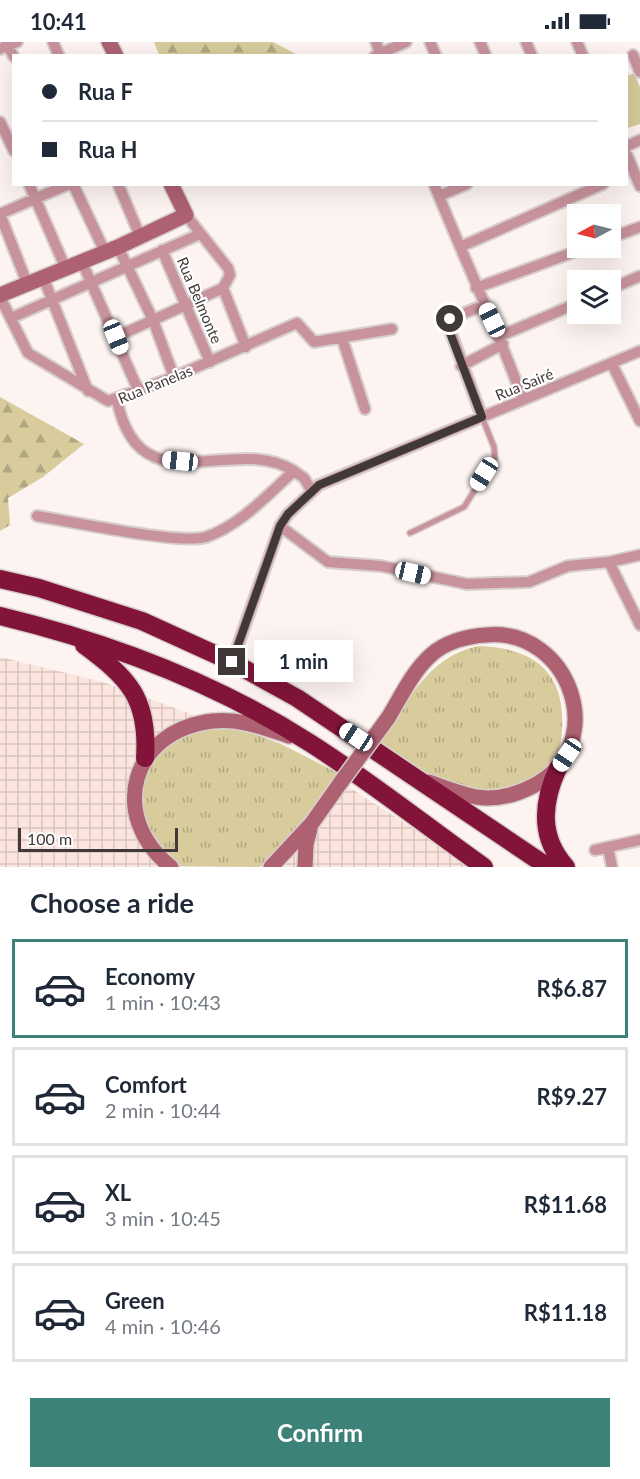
<!DOCTYPE html>
<meta charset="utf-8">
<style>
body{margin:0;font-family:Lato,sans-serif;background:#f2f2f3;color:#1f2937;height:100vh;display:flex;flex-direction:column;font-size:22px;white-space:nowrap}
*{box-sizing:border-box;margin:0}
p{font-size:20px;color:#747a83}
.icon{flex:none;width:33px;height:33px;fill:none;stroke:currentColor;stroke-width:2;stroke-linecap:round;stroke-linejoin:round}
.map{position:relative;height:825px;overflow:hidden}
.drawer{display:flex;flex-direction:column;background:#fff;flex:1}
.drawer>*{flex:none}
.guide{position:absolute;left:12px;top:12px;width:616px;height:132px;border-radius:0px;box-shadow:0 6px 24px #0002;display:grid;align-content:center;height:132px;padding:0 30px;background:#fff}
.needle{width:39px;rotate:263deg}
.buttons{position:absolute;left:567px;top:162px;display:grid;gap:12px}
.buttons a{display:grid;place-items:center;width:54px;height:54px;border-radius:0px;background:#fff;box-shadow:0 6px 24px #0002;font-size:30px}
.scale{position:absolute;left:18px;bottom:15px;width:160px;box-sizing:border-box;padding-left:6px;border:3px solid #413937;border-top:0;font-size:16px;line-height:21px;white-space:nowrap;color:#413937;-webkit-text-stroke:4px #fff;paint-order:stroke}
.end{position:absolute;width:27px;height:27px;margin:-14px;border:8px solid #413937;background:#fff;box-shadow:0 0 0 3px #fff}
.from{border-radius:50%}
.bubble{position:absolute;height:42px;border-radius:0px;background:#fff;box-shadow:0 6px 24px #0002;font-size:20px;font-weight:700;line-height:42px;text-align:center}
.car{position:absolute;width:18px;height:36px;margin:-18px -9px;border-radius:8px;box-shadow:0 0 4px 2px #0007;background:linear-gradient(#fff 24%,#345 0 40%,#fff 0 76%,#345 0 86%,#fff 0)}
.guide b{display:flex;align-items:center;gap:21px;height:57px;font-size:22px}
.guide b+b{border-top:2px solid #e0e1e3}
.guide i{width:15px;height:15px;background:#1f2937}
ul{padding:0;list-style:none}
li{display:flex;align-items:center;gap:18px;height:99px;margin:0 12px 9px;padding:0 18px;border:3px solid #e0e1e3;border-radius:0px}
li div{flex:1}
li b{display:block;font-size:22px}
li em{font-style:normal;font-weight:700}
li.selected{border-color:#3c8279}
li>.icon{width:54px;height:54px;stroke-width:1.5}
h2{padding:0 30px;font-size:27px;line-height:72px}
.cta{display:flex;gap:12px;margin-top:auto;padding:12px 30px}
.cta a{flex:1;height:69px;border-radius:0px;background:#3c8279;color:#fff;font-size:24px;font-weight:700;line-height:69px;text-align:center}
.status{display:flex;justify-content:space-between;align-items:center;height:42px;padding:0 30px;background:#fff;direction:ltr}
.status svg{height:16px;fill:currentColor}
.map>svg:first-child{display:block}
.industrial{fill:url(#industrial-grid)}
.grass{fill:url(#grass-tufts)}
.forest{fill:url(#forest-firs)}
.pitch{fill:#d8cc9d}
.lines{fill:none;stroke-linecap:round;stroke-linejoin:round}
.lane-casing{stroke:#d7cfcd;stroke-width:8}
.street-casing{stroke:#d7cfcd;stroke-width:14}
.secondary-casing{stroke:#d7cfcd;stroke-width:18}
.highway-casing{stroke:#d7cfcd;stroke-width:21}
.lane{stroke:#c8939c;stroke-width:5}
.street{stroke:#c8939c;stroke-width:10}
.secondary{stroke:#ad6171;stroke-width:15}
.highway{stroke:#82143a;stroke-width:18}
.secondary-bridge-casing{stroke:#d7cfcd;stroke-width:18;stroke-linecap:butt}
.secondary-bridge{stroke:#ad6171;stroke-width:15}
.route{stroke:#413937;stroke-width:8}
.labels{text-anchor:middle;dominant-baseline:central;stroke-width:4.5;stroke-linejoin:round;paint-order:stroke}
.street-label{font-size:15px;fill:#413937;stroke:#fff}
</style>
<div class="status"><b>10:41</b><svg viewBox="0 0 49 12"><path d="M0 12V9h3v3zM5 12V6h3v6zM10 12V3h3v9zM15 12V0h3v12zM26 1h20v11H26zM47 4h2v5h-2z"/></svg></div>
<div class="map">
<svg width="640" height="825" viewBox="0 0 640 825">
<defs>
<pattern id="industrial-grid" width="8" height="8" patternUnits="userSpaceOnUse" patternTransform="scale(1.5)"><rect width="8" height="8" fill="#fce5de"/><path d="M0 4h8M4 0v8" fill="none" stroke="#d9c5bf"/></pattern>
<pattern id="grass-tufts" width="24" height="20" patternUnits="userSpaceOnUse" patternTransform="scale(1.5)"><rect width="24" height="20" fill="#d8cc9d"/><path d="M3 7l-1-3M5 7V3M7 7l1-3M15 17l-1-3M17 17v-4M19 17l1-3" fill="none" stroke="#b1a781"/></pattern>
<pattern id="forest-firs" width="22" height="20" patternUnits="userSpaceOnUse" patternTransform="scale(1.5)"><rect width="22" height="20" fill="#d8cc9d"/><path d="M5 1l3.5 6h-7zM16 11l3.5 6h-7z" fill="#b1a781"/></pattern>
</defs>
<rect width="100%" height="100%" fill="#fdf4f2"/>
<path class="industrial" d="M0,615L103,640L293,709L473,825H0Z"/>
<path class="grass" d="M479,604C534,606 566,630 562,688C561,705 557,722 542,733C533,739 519,743 508,746C499,748 486,753 477,751C440,743 410,722 380,700C408,659 428,614 479,604Z
M231,683L281,702L342,733L306,779L271,818L259,825L180,824L144,791L139,734L146,720L184,691Z"/>
<path class="forest" d="M154,0H273L298,13H159Z
M0,355L84,402L43,435L8,456L10,483L0,489Z"/>
<path class="pitch" d="M634,31L640,45V82L628,86L627,34Z"/>
<g class="lines">
<defs>
<path id="lane" d="M410,491L464,465L495,416L494,405L482,375"/>
<path id="street" d="M6,0L14,15
M53,0L59,14
M376,0L381,14
M430,0L436,14
M480,0L486,14
M526,0L532,14
M577,0L583,14
M0,7L17,0
M633,13L640,30
M375,14L406,0
M0,80L14,109
M627,104L640,98
M627,113L640,144
M29,142L66,227
M73,142L105,210
M118,142L140,194
M434,142C463,215 497,285 523,358
M439,154L467,142
M0,172L69,142
M0,172L27,241
M186,173L228,226L230,233L223,246L246,305
M610,196L640,185
M118,205L153,278L174,335
M460,205L603,142
M162,208L210,320
M82,220L139,350
M43,235L88,349
M476,246L585,206
M610,247L640,234
M0,255L28,311L108,359L174,335L297,281L314,300L392,287
M11,276L200,192
M500,294L578,261
M116,295L223,246
M342,296L365,367
M612,322L640,379
M461,324L503,302
M117,358C139,468 233,390 294,429
M482,375L448,283L450,277L484,263
M37,474C68,479 181,503 206,495C241,483 267,453 294,429L304,436L311,448
M280,484L328,520L381,524L467,542L529,540L568,524L609,520L640,513
M609,520L640,583
M232,620L280,484L288,472L319,443L640,309
M608,805L612,825
M595,808L640,798"/>
<path id="secondary" d="M109,0L116,14
M0,253L118,205L186,173L171,142
M388,676C401,655 412,630 431,613C445,600 467,594 486,593C570,585 612,703 533,744C516,753 496,758 476,755C460,752 445,746 429,740
M171,825C107,774 131,688 213,679C240,676 264,686 289,694
M271,825L312,781L341,740
M305,825L306,802L310,787"/>
<path id="highway" d="M0,537L39,546L142,579L232,620L297,656L548,825
M0,574C108,600 216,641 310,701C370,739 426,784 484,825
M84,603C129,636 149,657 145,716
M558,726C542,761 539,795 566,825"/>
</defs>
<use href="#lane" class="lane-casing"/>
<use href="#street" class="street-casing"/>
<use href="#secondary" class="secondary-casing"/>
<use href="#highway" class="highway-casing"/>
<use href="#lane" class="lane"/>
<use href="#street" class="street"/>
<use href="#secondary" class="secondary"/>
<use href="#highway" class="highway"/>
<defs>
<path id="secondary-bridge" d="M341,740L388,676"/>
</defs>
<use href="#secondary-bridge" class="secondary-bridge-casing"/>
<use href="#secondary-bridge" class="secondary-bridge"/>
</g>
<g class="lines">
<path class="route" d="M232,620L280,484L288,472L319,443L482,375L449,288L450,277"/>
</g>
<g class="labels">
<g class="street-label">
<text transform="translate(200 258) rotate(67)">Rua Belmonte</text>
<text transform="translate(155 342) rotate(-22)">Rua Panelas</text>
<text transform="translate(524 342) rotate(-22)">Rua Sairé</text>
</g>
</g>
</svg>
<div class="buttons">
<a><svg class="needle" viewBox="-14 -14 28 28"><path d="M0-13l5 13h-10z" fill="#e53935"/><path d="M0 13l5-13h-10z" fill="#747a83"/></svg></a>
<a><svg class="icon" aria-label="layers" viewBox="0 0 24 24"><path d="M12 4l9 5-9 5-9-5zM3 14l9 5 9-5"/></svg></a>
</div>
<div class="scale">100 m</div>
<i class="end from" style="left:450px;top:277px"></i>
<i class="end" style="left:232px;top:620px"></i>
<div class="bubble" style="left:254px;top:598px;width:99px">1 min</div>
<i class="car" style="left:492px;top:278px;rotate:334deg"></i>
<i class="car" style="left:116px;top:295px;rotate:158deg"></i>
<i class="car" style="left:180px;top:419px;rotate:276deg"></i>
<i class="car" style="left:484px;top:432px;rotate:212deg"></i>
<i class="car" style="left:413px;top:531px;rotate:103deg"></i>
<i class="car" style="left:356px;top:695px;rotate:303deg"></i>
<i class="car" style="left:567px;top:713px;rotate:214deg"></i>
<div class="guide">
<b><i class="from"></i>Rua F</b>
<b><i></i>Rua H</b>
</div>
</div>
<section class="drawer">
<h2>Choose a ride</h2>
<ul>
<li class="selected"><svg class="icon" aria-label="car" viewBox="0 0 24 24"><path d="M5 17H2v-5l4-1 3-4h7l3 4 3 1v5h-3M9 17h6M6 11h13"/><circle cx="7" cy="17" r="2"/><circle cx="17" cy="17" r="2"/></svg><div><b>Economy</b><p>1 min · 10:43</p></div><em>R$6.87</em></li>
<li><svg class="icon" aria-label="car" viewBox="0 0 24 24"><path d="M5 17H2v-5l4-1 3-4h7l3 4 3 1v5h-3M9 17h6M6 11h13"/><circle cx="7" cy="17" r="2"/><circle cx="17" cy="17" r="2"/></svg><div><b>Comfort</b><p>2 min · 10:44</p></div><em>R$9.27</em></li>
<li><svg class="icon" aria-label="car" viewBox="0 0 24 24"><path d="M5 17H2v-5l4-1 3-4h7l3 4 3 1v5h-3M9 17h6M6 11h13"/><circle cx="7" cy="17" r="2"/><circle cx="17" cy="17" r="2"/></svg><div><b>XL</b><p>3 min · 10:45</p></div><em>R$11.68</em></li>
<li><svg class="icon" aria-label="car" viewBox="0 0 24 24"><path d="M5 17H2v-5l4-1 3-4h7l3 4 3 1v5h-3M9 17h6M6 11h13"/><circle cx="7" cy="17" r="2"/><circle cx="17" cy="17" r="2"/></svg><div><b>Green</b><p>4 min · 10:46</p></div><em>R$11.18</em></li>
</ul>
<div class="cta"><a>Confirm</a></div>
</section>
